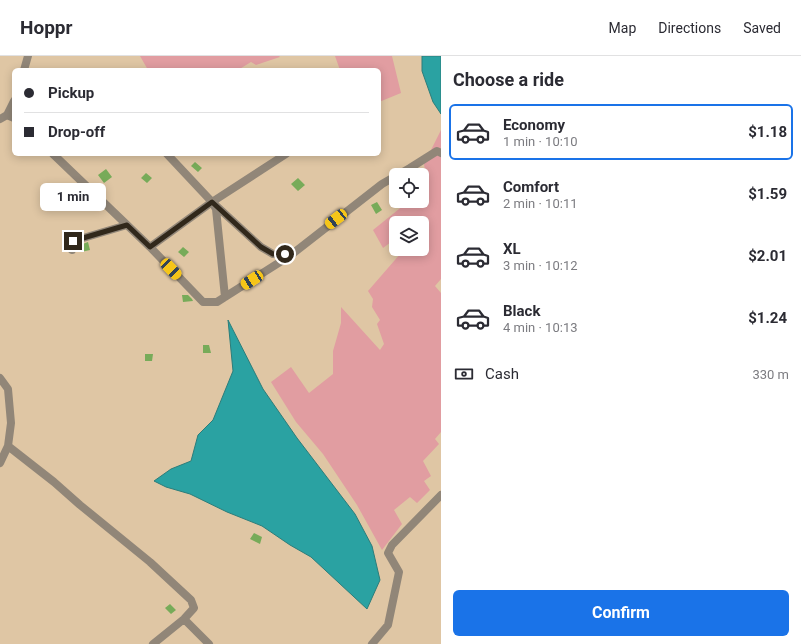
<!DOCTYPE html>
<meta charset="utf-8">
<style>
body{margin:0;font-family:Roboto,sans-serif;background:#f7f7f7;color:#2b2b33;height:100vh;display:flex;flex-direction:column;font-size:15px;white-space:nowrap}
*{box-sizing:border-box;margin:0}
p{font-size:13px;color:#7c7c81}
.icon{flex:none;width:22px;height:22px;fill:none;stroke:currentColor;stroke-width:2;stroke-linecap:round;stroke-linejoin:round}
.map{position:relative;flex:1;overflow:hidden}
.drawer{display:flex;flex-direction:column;background:#fff;width:360px}
.drawer>*{flex:none}
.guide{position:absolute;left:12px;top:12px;width:369px;height:88px;border-radius:6px;box-shadow:0 2px 10px #0003;display:grid;align-content:center;height:88px;padding:0 12px;background:#fff}
.buttons{position:absolute;left:389px;top:112px;display:grid;gap:8px}
.buttons a{display:grid;place-items:center;width:40px;height:40px;border-radius:6px;background:#fff;box-shadow:0 2px 10px #0003;font-size:20px}
.end{position:absolute;width:18px;height:18px;margin:-9px;border:5px solid #31281b;background:#fff;box-shadow:0 0 0 2px #fff}
.from{border-radius:50%}
.bubble{position:absolute;height:28px;border-radius:6px;background:#fff;box-shadow:0 2px 10px #0003;font-size:13px;font-weight:700;line-height:28px;text-align:center}
.car{position:absolute;width:12px;height:24px;margin:-12px -6px;border-radius:5px;box-shadow:0 0 3px 1px #0007;background:linear-gradient(#f5c518 24%,#345 0 40%,#f5c518 0 76%,#345 0 86%,#f5c518 0)}
.guide b{display:flex;align-items:center;gap:14px;height:38px;font-size:15px}
.guide b+b{border-top:1px solid #e1e1e2}
.guide i{width:10px;height:10px;background:#2b2b33}
ul{padding:0;list-style:none}
li{display:flex;align-items:center;gap:12px;height:56px;margin:0 8px 6px;padding:0 4px;border:2px solid transparent;border-radius:6px}
li div{flex:1}
li b{display:block;font-size:15px}
li em{font-style:normal;font-weight:700}
li.current{border-color:#1a73e8}
li>.icon{width:36px;height:36px;stroke-width:1.5}
h2{padding:0 12px;font-size:18px;line-height:48px}
.pay{display:flex;align-items:center;gap:10px;height:44px;padding:0 12px;font-size:15px}
.pay p{margin-inline-start:auto}
.primary-button{display:flex;gap:8px;margin-top:auto;padding:8px 12px}
.primary-button a{flex:1;height:46px;border-radius:6px;background:#1a73e8;color:#fff;font-size:16px;font-weight:700;line-height:46px;text-align:center}
header{display:flex;align-items:center;gap:24px;box-sizing:border-box;height:56px;padding:0 20px;background:#fff;border-bottom:1px solid #e1e1e2}
header strong{font-size:19px}
nav{display:flex;gap:22px;margin-inline-start:auto;font-size:14px}
main{display:flex;flex:1;min-height:0}
.map>svg:first-child{display:block}
.green{fill:#e19da1}
.water{fill:#2aa2a2;stroke:#2c7d7a}
.building{fill:#77ab59}
.lines{fill:none;stroke-linecap:round;stroke-linejoin:round}
.minor{stroke:#918678;stroke-width:8}
.route{stroke:#31281b;stroke-width:5}
</style>
<header>
<strong>Hoppr</strong>
<nav><a>Map</a><a>Directions</a><a>Saved</a></nav>
</header>
<main>
<div class="map">
<svg width="441" height="588" viewBox="0 0 441 588">
<rect width="100%" height="100%" fill="#dfc6a4"/>
<path class="green" d="M140,0H279L280,1L256,9L251,6L238,14H148Z
M335,0H392L401,37L379,46V14H340Z
M441,74V223L435,230L441,237V376L435,383L439,388L423,405L431,420L424,425L430,434L417,447L410,441L394,454L402,468L382,494L357,449L323,398L296,366L271,326L291,311L309,337L333,318V295L341,267V251L380,294L384,288L377,268L380,264L372,251L373,243L368,235L401,197L398,193H422V167H396V191L391,186L383,192L373,174L404,149L413,152L429,139L424,108Z"/>
<path class="water" d="M422,0H441V58L433,46L422,15Z
M228,264L263,333L297,382L355,458L372,490L380,524L367,553L311,501L290,489L262,470L227,456L190,438L166,431L154,425L171,413L191,405L198,379L213,364L233,315Z"/>
<path class="building" d="M195,106L202,112L198,116L191,110Z
M106,113L112,121L104,127L98,119Z
M146,117L152,122L147,127L141,122Z
M298,122L305,129L298,135L291,128Z
M377,146L382,154L376,158L371,149Z
M88,186L90,194L81,196L80,189Z
M183,191L189,196L184,201L178,196Z
M182,239H188L192,243L193,245L183,246Z
M203,289H209L211,297H203Z
M145,298H153L152,305H145Z
M254,477L262,481L260,488L250,483Z
M170,548L176,554L171,558L165,552Z"/>
<g class="lines">
<path class="minor" d="M24,14L28,0
M7,59L14,45
M0,63L7,59L14,62
M53,98L150,191L203,246H217L291,199L382,128L396,120
M167,98L212,146L216,153L225,241
M398,119L410,112L437,95L441,97
M212,146L286,98
M150,191L212,146L261,191L273,198L291,199
M72,194L73,185L127,169
M0,322L8,333L11,367L8,390L54,426L80,449L150,506L191,544L194,552L184,563L153,588
M0,407L8,390
M184,563L209,588
M372,588L388,569L399,516L388,497L392,489L441,439"/>
</g>
<g class="lines">
<path class="route" d="M73,185L127,169L150,191L212,146L261,191L273,198H285"/>
</g>
</svg>
<div class="buttons">
<a><svg class="icon" aria-label="locate" viewBox="0 0 24 24"><circle cx="12" cy="12" r="6"/><path d="M12 2v4M12 18v4M2 12h4M18 12h4"/></svg></a>
<a><svg class="icon" aria-label="layers" viewBox="0 0 24 24"><path d="M12 4l9 5-9 5-9-5zM3 14l9 5 9-5"/></svg></a>
</div>
<i class="end from" style="left:285px;top:198px"></i>
<i class="end" style="left:73px;top:185px"></i>
<div class="bubble" style="left:40px;top:127px;width:66px">1 min</div>
<i class="car" style="left:336px;top:163px;rotate:232deg"></i>
<i class="car" style="left:171px;top:213px;rotate:136deg"></i>
<i class="car" style="left:252px;top:224px;rotate:237deg"></i>
<div class="guide">
<b><i class="from"></i>Pickup</b>
<b><i></i>Drop-off</b>
</div>
</div>
<section class="drawer">
<h2>Choose a ride</h2>
<ul>
<li class="current"><svg class="icon" aria-label="car" viewBox="0 0 24 24"><path d="M5 17H2v-5l4-1 3-4h7l3 4 3 1v5h-3M9 17h6M6 11h13"/><circle cx="7" cy="17" r="2"/><circle cx="17" cy="17" r="2"/></svg><div><b>Economy</b><p>1 min · 10:10</p></div><em>$1.18</em></li>
<li><svg class="icon" aria-label="car" viewBox="0 0 24 24"><path d="M5 17H2v-5l4-1 3-4h7l3 4 3 1v5h-3M9 17h6M6 11h13"/><circle cx="7" cy="17" r="2"/><circle cx="17" cy="17" r="2"/></svg><div><b>Comfort</b><p>2 min · 10:11</p></div><em>$1.59</em></li>
<li><svg class="icon" aria-label="car" viewBox="0 0 24 24"><path d="M5 17H2v-5l4-1 3-4h7l3 4 3 1v5h-3M9 17h6M6 11h13"/><circle cx="7" cy="17" r="2"/><circle cx="17" cy="17" r="2"/></svg><div><b>XL</b><p>3 min · 10:12</p></div><em>$2.01</em></li>
<li><svg class="icon" aria-label="car" viewBox="0 0 24 24"><path d="M5 17H2v-5l4-1 3-4h7l3 4 3 1v5h-3M9 17h6M6 11h13"/><circle cx="7" cy="17" r="2"/><circle cx="17" cy="17" r="2"/></svg><div><b>Black</b><p>4 min · 10:13</p></div><em>$1.24</em></li>
</ul>
<div class="pay"><svg class="icon" aria-label="cash" viewBox="0 0 24 24"><path d="M3 7h18v10H3z"/><circle cx="12" cy="12" r="2"/></svg>Cash<p>330 m</p></div>
<div class="primary-button"><a>Confirm</a></div>
</section>
</main>
